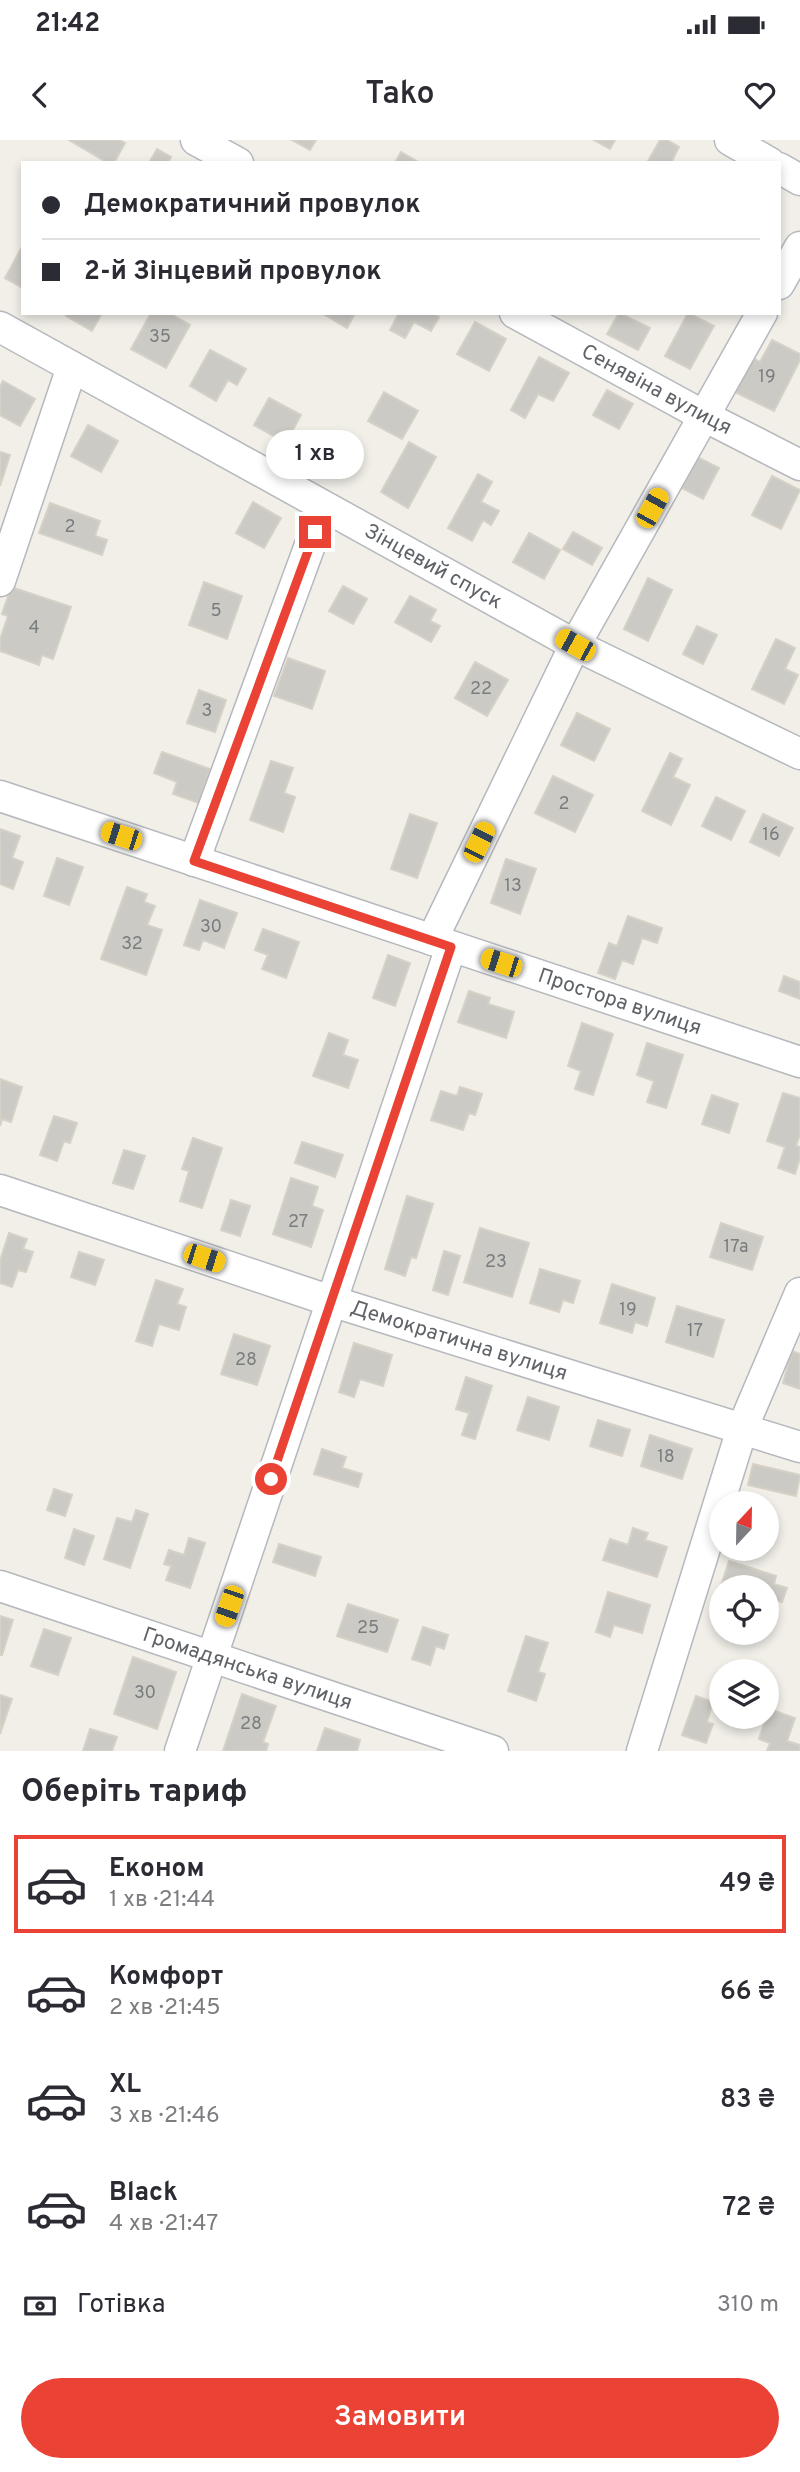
<!DOCTYPE html>
<html lang="uk">
<meta charset="utf-8">
<style>
body{margin:0;font-family:Overpass,sans-serif;background:#f7f7f7;color:#2b2b33;height:100vh;display:flex;flex-direction:column;font-size:26px;white-space:nowrap}
*{box-sizing:border-box;margin:0}
p{font-size:23px;color:#7c7c81}
.icon{flex:none;width:38px;height:38px;fill:none;stroke:currentColor;stroke-width:2;stroke-linecap:round;stroke-linejoin:round}
.map{position:relative;height:1611px;overflow:hidden}
.panel{display:flex;flex-direction:column;background:#fff;flex:1}
.panel>*{flex:none}
.hud{position:absolute;left:21px;top:21px;width:760px;height:154px;border-radius:0px;box-shadow:0 4px 10px #0003;display:grid;align-content:center;height:154px;padding:0 21px;background:#fff}
.needle{width:46px;rotate:22deg}
.controls{position:absolute;left:709px;top:1351px;display:grid;gap:14px}
.controls a{display:grid;place-items:center;width:70px;height:70px;border-radius:50%;background:#fff;box-shadow:0 4px 10px #0003;font-size:35px}
.end{position:absolute;width:32px;height:32px;margin:-16px;border:9px solid #ea4335;background:#fff;box-shadow:0 0 0 4px #fff}
.from{border-radius:50%}
.bubble{position:absolute;height:49px;border-radius:24px;background:#fff;box-shadow:0 4px 10px #0003;font-size:23px;font-weight:600;line-height:49px;text-align:center}
.car{position:absolute;width:21px;height:42px;margin:-21px -10px;border-radius:9px;box-shadow:0 0 5px 2px #0007;background:linear-gradient(#f5c518 24%,#345 0 40%,#f5c518 0 76%,#345 0 86%,#f5c518 0)}
.hud b{display:flex;align-items:center;gap:24px;height:66px;font-size:26px}
.hud b+b{border-top:2px solid #e1e1e2}
.hud i{width:18px;height:18px;background:#2b2b33}
ul{padding:0;list-style:none}
li{display:flex;align-items:center;gap:21px;height:98px;margin:0 14px 10px;padding:0 7px;border:4px solid transparent;border-radius:0px}
li div{flex:1}
li b{display:block;font-size:26px}
li em{font-style:normal;font-weight:600}
li.on{border-color:#ea4335}
li>.icon{width:63px;height:63px;stroke-width:1.5}
h2{padding:0 21px;font-size:32px;line-height:84px}
.pay{display:flex;align-items:center;gap:18px;height:77px;padding:0 21px;font-size:26px}
.pay p{margin-inline-start:auto}
.primary-button{display:flex;gap:14px;margin-top:auto;padding:14px 21px}
.primary-button a{flex:1;height:80px;border-radius:42px;background:#ea4335;color:#fff;font-size:28px;font-weight:600;line-height:80px;text-align:center}
.status{display:flex;justify-content:space-between;align-items:center;height:49px;padding:0 35px;background:#fff;direction:ltr}
.status svg{height:19px;fill:currentColor}
header{display:flex;justify-content:space-between;align-items:center;height:91px;padding:0 21px;background:#fff;font-size:32px;font-weight:600}
.map>svg:first-child{display:block}
.building{fill:#cccac5;stroke:#d6d1c6;stroke-width:2}
.lines{fill:none;stroke-linecap:round;stroke-linejoin:round}
.minor-casing{stroke:#b5b8bc;stroke-width:33}
.minor{stroke:#fff;stroke-width:30}
.route{stroke:#ea4335;stroke-width:9}
.labels{text-anchor:middle;dominant-baseline:central;stroke-width:5;stroke-linejoin:round;paint-order:stroke}
.number-label{font-size:18px;fill:#7a7d7f}
.street-label{font-size:21px;fill:#5f6368;stroke:#fff}
</style>
<div class="status"><b>21:42</b><svg viewBox="0 0 49 12"><path d="M0 12V9h3v3zM5 12V6h3v6zM10 12V3h3v9zM15 12V0h3v12zM26 1h20v11H26zM47 4h2v5h-2z"/></svg></div>
<header><svg class="icon" aria-label="back" viewBox="0 0 24 24"><path d="M15 5l-7 7 7 7"/></svg>Tako<svg class="icon" aria-label="heart" viewBox="0 0 24 24"><path d="M12 20l-8-8c-3-5 5-10 8-4 3-6 11-1 8 4z"/></svg></header>
<div class="map">
<svg width="800" height="1611" viewBox="0 0 800 1611">
<rect width="100%" height="100%" fill="#f1efe8"/>
<path class="building" d="M69,0H119L125,3L114,23H108Z
M292,0H316L310,10Z
M594,0H615L610,9Z
M660,0H667L679,7L671,23H647Z
M157,9L171,17L168,23H149Z
M401,12L420,23H395Z
M23,105V148L5,138Z
M68,173H102L92,191L66,176Z
M151,173H169L190,185L166,228L131,209Z
M322,173H355L347,188Z
M399,173H432L439,177L431,191L414,182L405,198L390,190Z
M619,173L650,188L638,210L607,194Z
M688,173L714,186L690,229L665,216Z
M475,182L506,199L489,231L457,214Z
M772,200L800,214V220L774,271L735,252L753,218L760,222Z
M210,210L246,229L237,245L228,240L216,261L190,246Z
M539,217L569,233L553,261L538,254L525,278L511,270Z
M3,241L35,259L20,286L0,275V247Z
M607,250L633,264L619,289L593,275Z
M384,252L418,271L402,299L368,281Z
M269,258L301,275L286,303L254,285Z
M88,285L118,301L101,332L71,316Z
M409,302L436,317L408,368L381,352Z
M0,312L10,315L0,346Z
M697,317L719,328L703,359L682,348Z
M478,334L492,342L481,362L499,371L491,385L483,380L472,401L448,388Z
M772,336L800,350L781,389L752,375Z
M253,362L281,378L264,408L236,393Z
M50,363L100,381L95,396L107,400L102,415L39,393Z
M573,392L602,408L592,425L563,409Z
M529,393L560,410L544,439L513,422Z
M648,438L672,450L648,501L624,489Z
M204,442L242,456L227,499L189,485Z
M343,446L367,459L353,484L329,471Z
M11,447L71,467L53,519L42,515L39,525L0,511V500L8,476L2,474Z
M410,456L436,470L430,481L440,486L431,502L395,482Z
M697,486L717,495L703,524L683,514Z
M776,499L795,508L785,529L798,535L784,564L752,549Z
M288,518L325,531L312,569L274,556Z
M475,522L508,540L487,576L455,558Z
M199,550L226,560L215,592L187,583Z
M577,573L610,589L594,621L561,605Z
M162,612L210,629L199,663L173,654L177,642L154,633Z
M670,613L682,619L673,637L690,645L671,685L642,671Z
M271,621L293,628L284,653L295,657L283,692L250,680Z
M553,636L593,655L575,692L535,673Z
M716,657L745,671L731,700L702,686Z
M410,674L437,683L417,738L391,729Z
M763,674L793,688L779,716L750,702Z
M0,689L20,696L12,718L23,722L13,749L0,744Z
M57,718L83,727L69,765L44,756Z
M506,719L536,729L520,774L491,763Z
M127,747L147,754L144,762L155,766L147,785L162,790L146,835L101,819Z
M200,760L237,773L224,808L203,800L199,810L184,805Z
M628,776L662,788L657,803L642,798L633,824L622,820L615,839L598,833L609,803L617,806Z
M263,789L299,802L286,838L262,829L268,815L255,810Z
M388,815L410,823L395,866L373,858Z
M784,836L800,842V859L779,851Z
M469,851L490,858L488,864L514,872L506,898L458,882Z
M582,883L613,894L593,955L575,949L581,931L568,926Z
M329,893L348,900L343,915L358,920L348,948L313,936Z
M647,903L683,915L666,968L647,962L654,941L637,935Z
M0,939L22,947L11,982L2,979L0,986Z
M460,947L482,954L475,975L469,973L463,990L431,980L441,951L457,956Z
M783,953L800,958V994L796,1006L800,1007V1018L795,1034L778,1028L785,1007L767,1001Z
M712,955L738,964L729,993L702,984Z
M54,976L77,983L70,1003L64,1001L57,1021L40,1015Z
M193,998L222,1008L202,1068L180,1061L189,1031L182,1029Z
M302,1002L343,1015L335,1037L295,1023Z
M124,1010L145,1016L133,1049L113,1043Z
M291,1038L318,1047L312,1066L323,1070L311,1107L273,1094Z
M407,1056L433,1064L416,1118L411,1117L405,1136L385,1129Z
M231,1060L250,1066L240,1096L221,1090Z
M721,1083L763,1097L752,1130L710,1117Z
M480,1088L529,1103L512,1157L464,1142Z
M9,1093L27,1099L23,1109L33,1112L26,1132L18,1130L12,1147L0,1143V1121Z
M444,1111L460,1116L448,1155L433,1150Z
M79,1112L104,1120L95,1145L71,1137Z
M540,1129L580,1141L573,1163L563,1160L559,1172L530,1163Z
M156,1140L183,1149L177,1164L186,1167L179,1190L159,1184L152,1206L136,1201Z
M612,1144L655,1158L647,1186L635,1182L632,1193L600,1183Z
M677,1166L724,1180L713,1217L666,1202Z
M234,1194L270,1206L257,1245L221,1234Z
M354,1203L392,1215L383,1246L360,1239L354,1257L339,1252Z
M792,1211L800,1214V1249L783,1243Z
M466,1237L492,1246L475,1299L462,1295L469,1273L456,1269Z
M528,1257L559,1267L549,1300L517,1290Z
M598,1280L630,1290L622,1316L590,1306Z
M650,1295L692,1309L682,1339L641,1326Z
M322,1309L346,1317L342,1328L362,1334L358,1347L314,1334Z
M753,1324L800,1335L796,1356L748,1345Z
M54,1349L72,1355L65,1376L47,1370Z
M136,1370L148,1374L130,1428L104,1419L117,1378L132,1382Z
M633,1388L648,1393L645,1400L667,1407L657,1437L603,1420L610,1399L628,1405Z
M74,1389L94,1396L84,1425L65,1418Z
M189,1398L205,1403L190,1448L166,1440L171,1426L164,1424L169,1410L184,1415Z
M279,1404L321,1417L315,1436L273,1422Z
M729,1421L776,1436L774,1444L787,1448L782,1462L774,1460L770,1471L766,1470V1447H721V1456L718,1455Z
M608,1452L650,1465L642,1493L614,1485L610,1497L596,1492Z
M348,1464L398,1480L387,1512L337,1496Z
M0,1476L13,1480L2,1515H0Z
M423,1487L448,1495L444,1509L436,1506L430,1525L412,1519Z
M44,1489L71,1498L58,1535L31,1526Z
M526,1496L548,1503L538,1532L545,1534L536,1561L508,1551Z
M133,1517L176,1532L157,1589L114,1574Z
M242,1554L276,1566L263,1602L268,1604L266,1611H223Z
M0,1555L12,1559L0,1594Z
M696,1556L713,1562L707,1582L713,1584L706,1603L682,1595Z
M769,1569L795,1578L787,1601L800,1605V1611H767L770,1603L759,1599Z
M325,1588L360,1600L357,1611H317Z
M90,1589L117,1597L112,1611H83Z"/>
<g class="lines">
<defs>
<g id="minor">
<path d="M196,0L238,23"/>
<path d="M730,0L770,23"/>
<path d="M779,28L800,40"/>
<path d="M779,144L800,107"/>
<path id="s1" d="M515,173L704,276L800,325"/>
<path id="s2" d="M0,187L575,505L800,614"/>
<path d="M0,441L72,227"/>
<path id="s3" d="M0,656L800,922"/>
<path d="M194,721L324,367"/>
<path d="M432,800L575,505L762,173"/>
<path id="s4" d="M0,1050L331,1161L800,1307"/>
<path id="s5" d="M0,1446L493,1611"/>
<path d="M180,1611L451,807"/>
<path d="M642,1611L742,1289L800,1153"/>
</g>
</defs>
<use href="#minor" class="minor-casing"/>
<use href="#minor" class="minor"/>
</g>
<g class="lines">
<path class="route" d="M271,1339L451,807L194,721L315,392"/>
</g>
<g class="labels">
<g class="number-label">
<text x="160" y="197">35</text>
<text x="767" y="237">19</text>
<text x="70" y="387">2</text>
<text x="216" y="471">5</text>
<text x="34" y="488">4</text>
<text x="481" y="549">22</text>
<text x="207" y="571">3</text>
<text x="564" y="664">2</text>
<text x="771" y="695">16</text>
<text x="513" y="746">13</text>
<text x="211" y="787">30</text>
<text x="132" y="804">32</text>
<text x="298" y="1082">27</text>
<text x="736" y="1107">17а</text>
<text x="496" y="1122">23</text>
<text x="628" y="1170">19</text>
<text x="695" y="1191">17</text>
<text x="246" y="1220">28</text>
<text x="666" y="1317">18</text>
<text x="368" y="1488">25</text>
<text x="145" y="1553">30</text>
<text x="251" y="1584">28</text>
</g>
<g class="street-label">
<text stroke="none"><textPath href="#s1" startOffset="161">Сенявіна вулиця</textPath></text>
<text stroke="none"><textPath href="#s2" startOffset="495">Зінцевий спуск</textPath></text>
<text stroke="none"><textPath href="#s3" startOffset="653">Простора вулиця</textPath></text>
<text stroke="none"><textPath href="#s4" startOffset="483">Демократична вулиця</textPath></text>
<text stroke="none"><textPath href="#s5" startOffset="261">Громадянська вулиця</textPath></text>
</g>
</g>
</svg>
<div class="controls">
<a><svg class="needle" viewBox="-14 -14 28 28"><path d="M0-13l5 13h-10z" fill="#e53935"/><path d="M0 13l5-13h-10z" fill="#7c7c81"/></svg></a>
<a><svg class="icon" aria-label="locate" viewBox="0 0 24 24"><circle cx="12" cy="12" r="6"/><path d="M12 2v4M12 18v4M2 12h4M18 12h4"/></svg></a>
<a><svg class="icon" aria-label="layers" viewBox="0 0 24 24"><path d="M12 4l9 5-9 5-9-5zM3 14l9 5 9-5"/></svg></a>
</div>
<i class="end from" style="left:271px;top:1339px"></i>
<i class="end" style="left:315px;top:392px"></i>
<div class="bubble" style="left:266px;top:290px;width:98px">1 хв</div>
<i class="car" style="left:652px;top:368px;rotate:29deg"></i>
<i class="car" style="left:575px;top:505px;rotate:299deg"></i>
<i class="car" style="left:121px;top:696px;rotate:288deg"></i>
<i class="car" style="left:479px;top:702px;rotate:26deg"></i>
<i class="car" style="left:501px;top:823px;rotate:288deg"></i>
<i class="car" style="left:204px;top:1118px;rotate:108deg"></i>
<i class="car" style="left:229px;top:1466px;rotate:199deg"></i>
<div class="hud">
<b><i class="from"></i>Демократичний провулок</b>
<b><i></i>2-й Зінцевий провулок</b>
</div>
</div>
<section class="panel">
<h2>Оберіть тариф</h2>
<ul>
<li class="on"><svg class="icon" aria-label="car" viewBox="0 0 24 24"><path d="M5 17H2v-5l4-1 3-4h7l3 4 3 1v5h-3M9 17h6M6 11h13"/><circle cx="7" cy="17" r="2"/><circle cx="17" cy="17" r="2"/></svg><div><b>Економ</b><p>1 хв · 21:44</p></div><em>49 ₴</em></li>
<li><svg class="icon" aria-label="car" viewBox="0 0 24 24"><path d="M5 17H2v-5l4-1 3-4h7l3 4 3 1v5h-3M9 17h6M6 11h13"/><circle cx="7" cy="17" r="2"/><circle cx="17" cy="17" r="2"/></svg><div><b>Комфорт</b><p>2 хв · 21:45</p></div><em>66 ₴</em></li>
<li><svg class="icon" aria-label="car" viewBox="0 0 24 24"><path d="M5 17H2v-5l4-1 3-4h7l3 4 3 1v5h-3M9 17h6M6 11h13"/><circle cx="7" cy="17" r="2"/><circle cx="17" cy="17" r="2"/></svg><div><b>XL</b><p>3 хв · 21:46</p></div><em>83 ₴</em></li>
<li><svg class="icon" aria-label="car" viewBox="0 0 24 24"><path d="M5 17H2v-5l4-1 3-4h7l3 4 3 1v5h-3M9 17h6M6 11h13"/><circle cx="7" cy="17" r="2"/><circle cx="17" cy="17" r="2"/></svg><div><b>Black</b><p>4 хв · 21:47</p></div><em>72 ₴</em></li>
</ul>
<div class="pay"><svg class="icon" aria-label="cash" viewBox="0 0 24 24"><path d="M3 7h18v10H3z"/><circle cx="12" cy="12" r="2"/></svg>Готівка<p>310 m</p></div>
<div class="primary-button"><a>Замовити</a></div>
</section>
